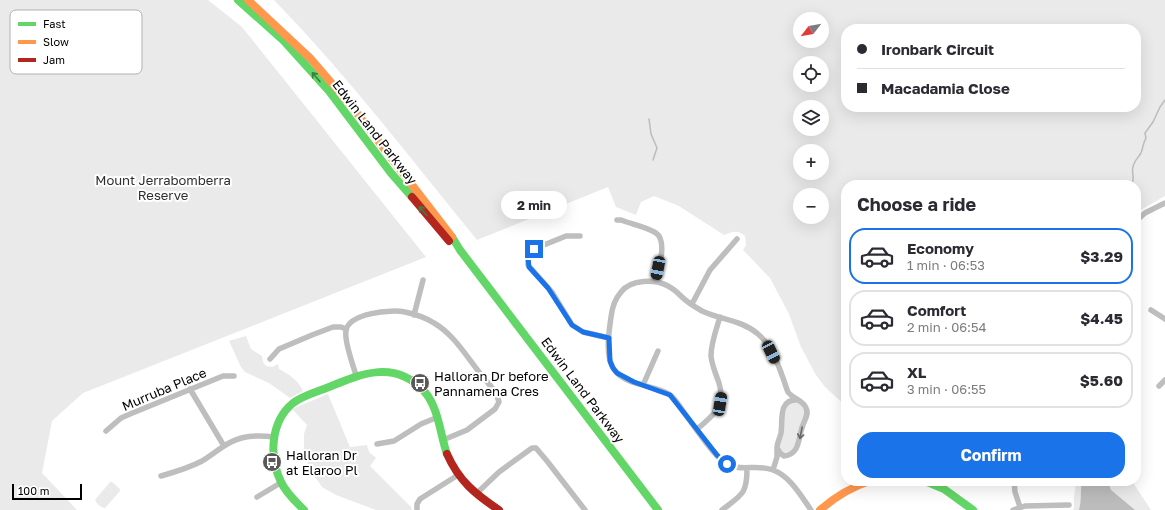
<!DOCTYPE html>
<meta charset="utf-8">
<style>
body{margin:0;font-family:"Golos Text",sans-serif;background:#f2f2f3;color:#2b2b33;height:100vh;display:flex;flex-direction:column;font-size:15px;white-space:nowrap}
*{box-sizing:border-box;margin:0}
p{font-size:13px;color:#7c7c81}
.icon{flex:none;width:22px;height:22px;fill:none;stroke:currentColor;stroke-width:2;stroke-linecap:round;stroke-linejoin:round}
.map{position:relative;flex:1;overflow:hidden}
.sheet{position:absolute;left:841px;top:180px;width:300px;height:306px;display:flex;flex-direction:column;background:#fff;border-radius:16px;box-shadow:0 4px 16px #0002}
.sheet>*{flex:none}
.banner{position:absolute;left:841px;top:24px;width:300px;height:88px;border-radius:16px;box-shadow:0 4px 16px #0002;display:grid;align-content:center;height:88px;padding:0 16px;background:#fff}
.needle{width:26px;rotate:239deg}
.controls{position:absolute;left:793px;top:12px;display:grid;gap:8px}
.controls a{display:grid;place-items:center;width:36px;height:36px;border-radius:50%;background:#fff;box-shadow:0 4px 16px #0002;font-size:20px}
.scale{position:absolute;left:12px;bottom:10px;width:70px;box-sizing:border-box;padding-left:4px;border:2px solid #000;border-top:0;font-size:11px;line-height:14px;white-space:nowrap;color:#000;-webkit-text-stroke:3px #fff;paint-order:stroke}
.end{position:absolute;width:18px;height:18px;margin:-9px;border:5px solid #1a73e8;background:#fff;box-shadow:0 0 0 2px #fff}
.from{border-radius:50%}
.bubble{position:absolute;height:28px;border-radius:14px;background:#fff;box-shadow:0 4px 16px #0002;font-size:13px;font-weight:700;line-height:28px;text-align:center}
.car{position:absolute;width:12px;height:24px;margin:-12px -6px;border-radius:5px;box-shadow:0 0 3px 1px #0007;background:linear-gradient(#222 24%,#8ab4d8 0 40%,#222 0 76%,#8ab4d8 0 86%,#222 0)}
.banner b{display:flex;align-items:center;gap:14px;height:38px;font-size:15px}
.banner b+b{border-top:1px solid #e1e1e2}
.banner i{width:10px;height:10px;background:#2b2b33}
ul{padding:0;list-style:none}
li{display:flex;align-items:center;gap:12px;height:56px;margin:0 8px 6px;padding:0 8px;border:2px solid #e1e1e2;border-radius:16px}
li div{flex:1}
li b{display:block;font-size:15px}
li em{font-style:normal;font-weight:700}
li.on{border-color:#1a73e8}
li>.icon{width:36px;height:36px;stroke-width:1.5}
h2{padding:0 16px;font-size:18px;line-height:48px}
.primary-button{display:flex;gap:8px;margin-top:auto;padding:8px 16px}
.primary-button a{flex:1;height:46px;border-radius:16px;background:#1a73e8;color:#fff;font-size:16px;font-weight:700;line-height:46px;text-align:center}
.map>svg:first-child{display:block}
.green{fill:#eaeaea;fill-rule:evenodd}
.water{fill:#bcbcbc}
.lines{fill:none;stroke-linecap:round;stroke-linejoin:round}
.stream{stroke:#bcbcbc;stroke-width:1.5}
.street{stroke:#bebebe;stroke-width:5.5}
.fast{stroke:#63d668;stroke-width:8}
.slow{stroke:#ff974d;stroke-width:8}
.jam{stroke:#b3261e;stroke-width:8}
.oneway{stroke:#3b803e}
.oneway2{stroke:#686868}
.route{stroke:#1a73e8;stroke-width:5}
.labels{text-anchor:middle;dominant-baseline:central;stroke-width:4;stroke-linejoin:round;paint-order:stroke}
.street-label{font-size:13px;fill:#000;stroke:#fff}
.park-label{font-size:13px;fill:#2f2f2f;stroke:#fff}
.poi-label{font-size:13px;fill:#000;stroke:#fff;text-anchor:start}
.key{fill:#fff;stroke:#b2b2b2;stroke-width:1}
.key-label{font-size:11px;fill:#000}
</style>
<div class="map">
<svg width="1165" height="510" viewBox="0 0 1165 510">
<rect width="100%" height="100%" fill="#fff"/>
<path class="green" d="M0,0H208L242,27L426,257L83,393L52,421L42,473L77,510H0Z
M274,0H1165V196L1139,211L1136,210V185H846V406L825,387L816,375L801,347L789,314L770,278L743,250L746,245L745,236C738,230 733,231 724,235L679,206L654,196L641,202L636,215L616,207L608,187L477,240C411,159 347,75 274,0ZM800,19H822V41H800ZM846,29H1136V107H846ZM800,63H822V85H800ZM800,107H822V129H800ZM800,151H822V173H800ZM800,195H822V217H800Z
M246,336L251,349L262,356L263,362L266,366L272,367L278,364L279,369C289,374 299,381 303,391L290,398L269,383L245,372L241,367L229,341Z
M328,394L350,447L367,445L369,452L376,458L370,466L411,507L412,510H376L336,495L322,487L310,470L304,453V434L307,425L292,409Z
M797,402L802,405L805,412L798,440L791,451L784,453L780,450C779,437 782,414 789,403Z
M1075,481H1132L1151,510H1073C1075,505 1073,502 1074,497C1075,490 1076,489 1075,481Z
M110,482H112L120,489V491L105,508C101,508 96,503 95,500Z"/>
<path class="water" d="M1082,481H1108L1111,490L1135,510H1079C1082,500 1080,491 1082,481Z"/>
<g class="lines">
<path class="stream" d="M649,119L651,134L657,148L653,160
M1131,185C1136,179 1131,173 1133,167C1134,161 1138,158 1141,153C1143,148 1143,143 1146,138L1145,133L1153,122L1160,107L1165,100"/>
<path class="street" d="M617,220H621C631,224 648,227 656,233C668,241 658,270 656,281
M1136,221L1145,213L1165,203
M580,236H566L534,249L528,257V265L552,292L572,325L583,332L609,338
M692,304L710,270L737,239
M1151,310L1165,319
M414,315L423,280
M270,359L279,349L312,335L333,327H341L346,329
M356,375C353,365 344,341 346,331C348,313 392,309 405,312C415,314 426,318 434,323C453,334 465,354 479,372C485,380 497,391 499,402L495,409L467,430L443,440
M643,385L658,351
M1159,386L1165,380
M190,389L224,446
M796,400C778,400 783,421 781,433C780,438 777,443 777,448L780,453L784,456C801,454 798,436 803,425C805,419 809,414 806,408C803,400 793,399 788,392C786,388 785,383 783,378C778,363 770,344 758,334C742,320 721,320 702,311C695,307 688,303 682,297C678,293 674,289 668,286C655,279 631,279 621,292C615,299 612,308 611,317C609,332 605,354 613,368C624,386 652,384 669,394C675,398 679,405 683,411C695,427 707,447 722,461C740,474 754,463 773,470C790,476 801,496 811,510
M697,429C713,416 726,406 719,383C716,374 712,366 711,356C711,343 716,330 720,317
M106,431L121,418L130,414L223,376H234
M377,444L394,441L421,424L438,417
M773,470L777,457V449
M161,476C175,472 189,468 202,461C212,455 221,447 231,442C244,435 259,435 274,437
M1014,481L1015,492L1020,507
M476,494L499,472L532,448H536L547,461L585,510
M257,497L282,482
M417,510V504L420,499L458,475
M722,510C741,495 747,495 747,469
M1013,510L1025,506L1069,505"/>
<path class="fast" d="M238,0L284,41L329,91L391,173L412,197
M452,237L460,250L658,510
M925,481L944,489L973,510
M304,510C296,502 286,493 281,482C269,457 270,422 293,403C304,395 317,392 329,387C363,373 395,360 424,391C439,408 440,434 447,454"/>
<path class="slow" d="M248,0L311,59L353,108L452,237
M820,510C835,497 851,487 870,481"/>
<path class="jam" d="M412,197L449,241
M447,454C459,481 475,494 499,510"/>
</g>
<defs><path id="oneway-shaft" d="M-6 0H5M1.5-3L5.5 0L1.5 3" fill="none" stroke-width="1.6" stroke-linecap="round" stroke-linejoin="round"/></defs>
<g class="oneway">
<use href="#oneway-shaft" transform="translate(316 77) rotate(-131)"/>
<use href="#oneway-shaft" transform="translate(423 211) rotate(-131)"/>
</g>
<use class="oneway2" href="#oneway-shaft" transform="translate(801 433) rotate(101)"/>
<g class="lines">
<path class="route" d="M534,249L530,252L528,258L529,267L548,288L572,325L583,332L609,338L610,361L613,368L617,373L634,382L670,395L717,455L727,464"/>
</g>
<defs>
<symbol id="bus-disc" viewBox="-11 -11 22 22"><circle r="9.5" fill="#595959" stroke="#fff"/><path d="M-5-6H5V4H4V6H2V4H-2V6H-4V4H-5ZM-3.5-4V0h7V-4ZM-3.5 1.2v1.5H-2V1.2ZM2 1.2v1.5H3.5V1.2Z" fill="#fff"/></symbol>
</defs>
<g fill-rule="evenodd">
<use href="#bus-disc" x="409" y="372" width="22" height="22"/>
<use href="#bus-disc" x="261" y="451" width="22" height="22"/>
</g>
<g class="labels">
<g class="street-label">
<text transform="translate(375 132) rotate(52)">Edwin Land Parkway</text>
<text transform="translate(164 389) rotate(-23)">Murruba Place</text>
<text transform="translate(583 390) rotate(53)">Edwin Land Parkway</text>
</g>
<g class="park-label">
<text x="163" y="180">Mount Jerrabomberra<tspan x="163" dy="15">Reserve</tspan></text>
</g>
<g class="poi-label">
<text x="434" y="376">Halloran Dr before<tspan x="434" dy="15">Pannamena Cres</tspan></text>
<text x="286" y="455">Halloran Dr<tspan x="286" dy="15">at Elaroo Pl</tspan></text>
</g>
</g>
<rect x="10" y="10" width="132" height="64" rx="6" class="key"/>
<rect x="18" y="22" width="18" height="4" fill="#63d668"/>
<rect x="18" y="40" width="18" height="4" fill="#ff974d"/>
<rect x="18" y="58" width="18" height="4" fill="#b3261e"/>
<g class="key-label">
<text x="43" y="28">Fast</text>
<text x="43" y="46">Slow</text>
<text x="43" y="64">Jam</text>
</g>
</svg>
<div class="controls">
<a><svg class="needle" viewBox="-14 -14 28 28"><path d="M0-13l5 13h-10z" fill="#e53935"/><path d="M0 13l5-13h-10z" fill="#7c7c81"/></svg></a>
<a><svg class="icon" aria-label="locate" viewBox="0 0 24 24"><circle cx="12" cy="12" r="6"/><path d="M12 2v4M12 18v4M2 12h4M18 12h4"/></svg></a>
<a><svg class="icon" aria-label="layers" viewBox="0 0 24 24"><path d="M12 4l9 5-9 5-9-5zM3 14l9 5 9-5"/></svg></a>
<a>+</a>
<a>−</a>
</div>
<div class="scale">100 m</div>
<i class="end from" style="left:727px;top:464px"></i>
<i class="end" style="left:534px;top:249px"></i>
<div class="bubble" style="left:501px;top:191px;width:66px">2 min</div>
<i class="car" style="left:658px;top:268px;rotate:191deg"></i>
<i class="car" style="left:771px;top:352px;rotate:154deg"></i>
<i class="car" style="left:720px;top:404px;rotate:9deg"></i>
<div class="banner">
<b><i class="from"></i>Ironbark Circuit</b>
<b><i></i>Macadamia Close</b>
</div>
<section class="sheet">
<h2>Choose a ride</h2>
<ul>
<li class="on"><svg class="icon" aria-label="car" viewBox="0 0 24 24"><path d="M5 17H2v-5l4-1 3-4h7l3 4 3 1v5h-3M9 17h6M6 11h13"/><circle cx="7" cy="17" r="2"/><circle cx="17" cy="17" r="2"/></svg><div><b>Economy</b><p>1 min · 06:53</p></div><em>$3.29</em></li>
<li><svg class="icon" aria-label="car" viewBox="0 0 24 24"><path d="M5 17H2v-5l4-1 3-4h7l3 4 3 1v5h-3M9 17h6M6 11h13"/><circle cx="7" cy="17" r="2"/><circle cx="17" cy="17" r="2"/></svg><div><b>Comfort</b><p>2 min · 06:54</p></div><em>$4.45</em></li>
<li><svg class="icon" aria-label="car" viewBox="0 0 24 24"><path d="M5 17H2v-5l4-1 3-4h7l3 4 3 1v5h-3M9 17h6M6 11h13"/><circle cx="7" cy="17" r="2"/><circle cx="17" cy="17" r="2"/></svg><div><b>XL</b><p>3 min · 06:55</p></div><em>$5.60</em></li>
</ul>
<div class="primary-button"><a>Confirm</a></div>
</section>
</div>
